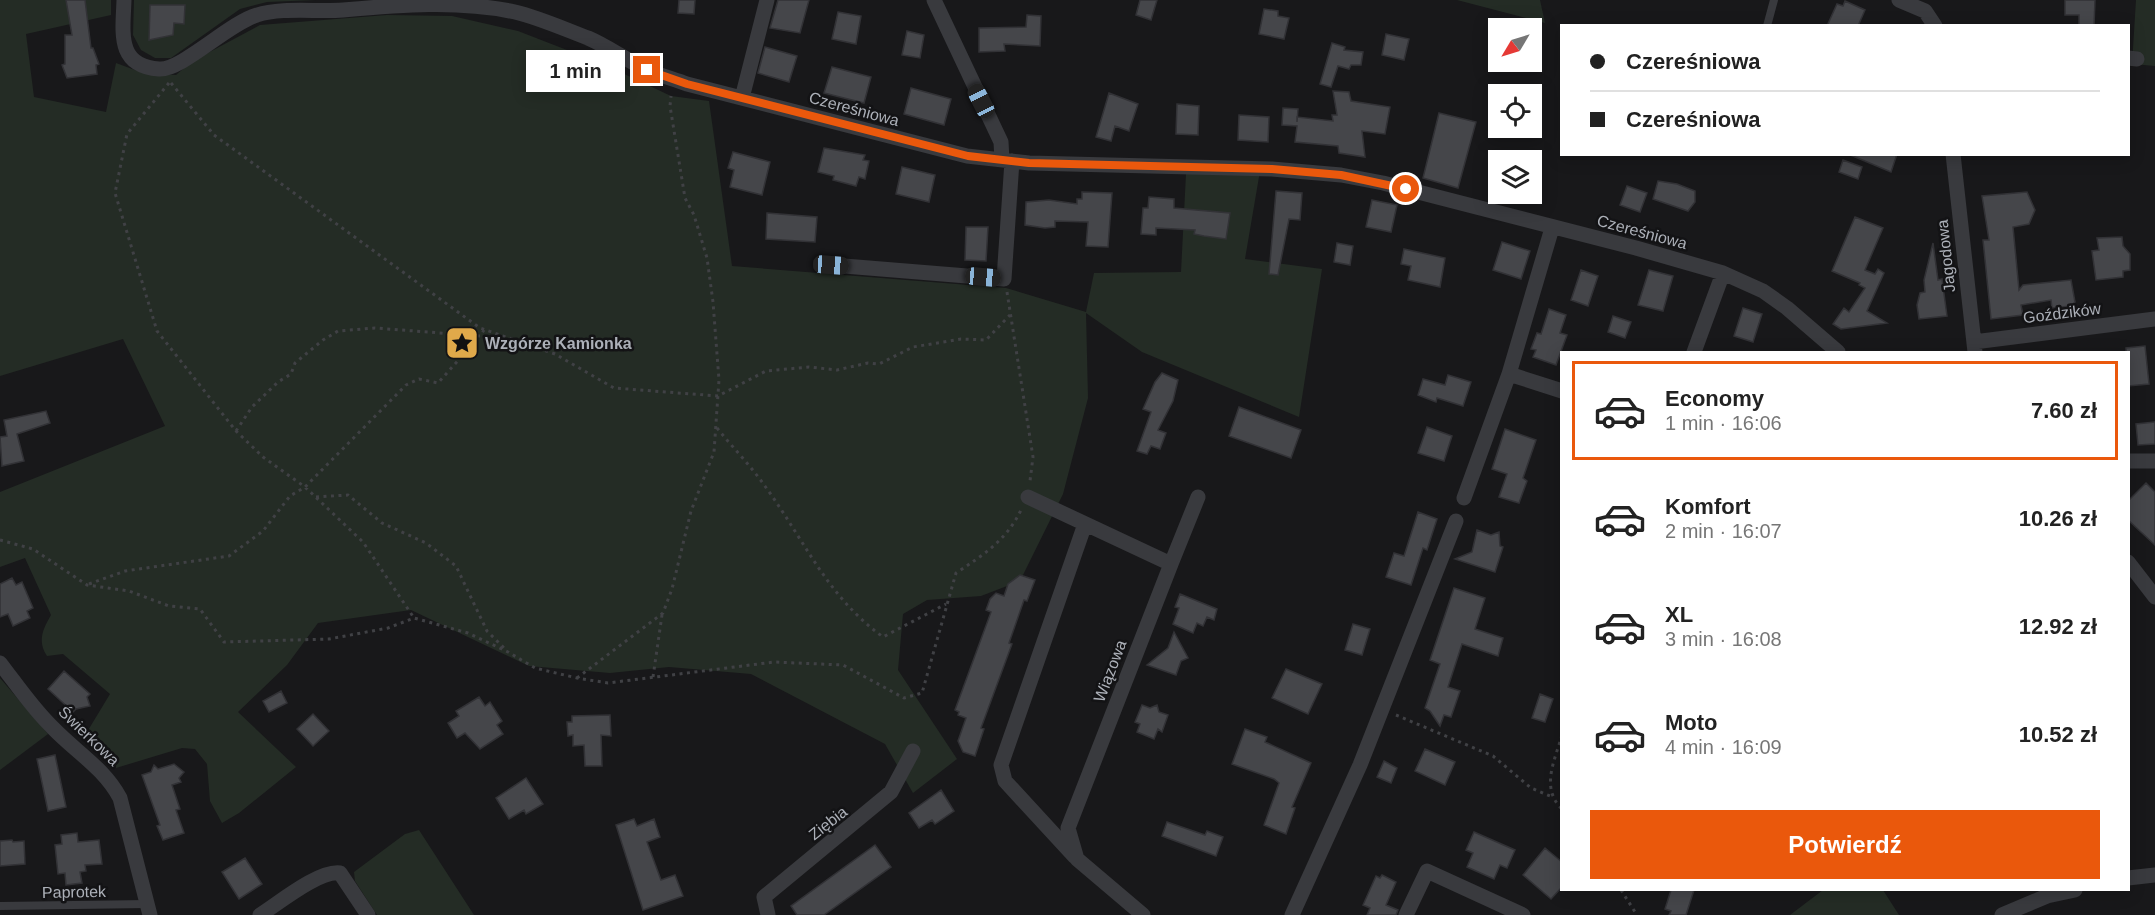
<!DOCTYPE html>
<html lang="pl">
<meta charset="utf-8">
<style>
body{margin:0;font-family:Helvetica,sans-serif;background:#f2f2f2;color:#222;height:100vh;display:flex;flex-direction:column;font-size:22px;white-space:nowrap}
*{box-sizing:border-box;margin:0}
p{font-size:20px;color:#767676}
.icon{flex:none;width:33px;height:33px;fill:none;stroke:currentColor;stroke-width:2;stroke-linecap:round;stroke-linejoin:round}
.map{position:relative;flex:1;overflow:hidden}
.drawer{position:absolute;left:1560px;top:351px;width:570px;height:540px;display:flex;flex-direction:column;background:#fff;border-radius:0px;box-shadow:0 3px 15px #0003}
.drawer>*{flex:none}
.banner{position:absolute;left:1560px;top:24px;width:570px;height:132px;border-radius:0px;box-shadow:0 3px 15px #0003;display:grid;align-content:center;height:132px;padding:0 30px;background:#fff}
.needle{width:39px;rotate:232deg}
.tools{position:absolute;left:1488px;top:18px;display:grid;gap:12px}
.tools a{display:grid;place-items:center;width:54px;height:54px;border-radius:0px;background:#fff;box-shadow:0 3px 15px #0003;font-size:30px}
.end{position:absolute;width:27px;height:27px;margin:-14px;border:8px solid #ea580c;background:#fff;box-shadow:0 0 0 3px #fff}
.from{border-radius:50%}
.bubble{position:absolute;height:42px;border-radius:0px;background:#fff;box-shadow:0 3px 15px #0003;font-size:20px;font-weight:800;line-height:42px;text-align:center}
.car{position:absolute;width:18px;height:36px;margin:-18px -9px;border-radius:8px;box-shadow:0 0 4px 2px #0007;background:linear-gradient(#222 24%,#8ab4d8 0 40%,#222 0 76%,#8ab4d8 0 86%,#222 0)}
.banner b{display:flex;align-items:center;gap:21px;height:57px;font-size:22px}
.banner b+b{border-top:2px solid #e0e0e0}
.banner i{width:15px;height:15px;background:#222}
ul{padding:10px 0 0;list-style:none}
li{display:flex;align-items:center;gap:18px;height:99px;margin:0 12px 9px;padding:0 18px;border:3px solid transparent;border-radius:0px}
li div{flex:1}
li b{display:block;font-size:22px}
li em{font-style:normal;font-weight:800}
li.on{border-color:#ea580c}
li>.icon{width:54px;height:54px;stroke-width:1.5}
.button{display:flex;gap:12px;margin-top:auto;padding:12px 30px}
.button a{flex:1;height:69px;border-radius:0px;background:#ea580c;color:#fff;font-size:24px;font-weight:800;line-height:69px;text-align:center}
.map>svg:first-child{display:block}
.green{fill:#242c25}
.building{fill:#45464a;stroke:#323236;stroke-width:1.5}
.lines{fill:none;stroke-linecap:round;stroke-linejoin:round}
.path{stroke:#404145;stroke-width:3;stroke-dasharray:3 4.5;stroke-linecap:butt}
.lane{stroke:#393a3e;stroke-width:8}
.street{stroke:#393a3e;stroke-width:15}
.route{stroke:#ea580c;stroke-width:8}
.labels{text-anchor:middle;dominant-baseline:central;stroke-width:5;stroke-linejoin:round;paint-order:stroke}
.street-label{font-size:16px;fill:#acb0b8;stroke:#131315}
.poi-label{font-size:16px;font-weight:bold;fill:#acb0b8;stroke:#131315;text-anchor:start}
</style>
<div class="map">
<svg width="2155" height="915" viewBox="0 0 2155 915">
<rect width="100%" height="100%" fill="#18181a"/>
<path class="green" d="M0,0H111V15L26,34L34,97L106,112L116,63L143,73L176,75L191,62L260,25L387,15L452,16L518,31L603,64L671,96L709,101L732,266L1006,288L1086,312L1094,273L1181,272L1186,174L1260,171L1245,259L1322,269L1299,417L1142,352L1086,313L1088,398L1063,494L1020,581L981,596L927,600L903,614L898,670L957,759L913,793L885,744L751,674L669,667L610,673L529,666L411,610L318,623L287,665L238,712L296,767L239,813L222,823L210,801L207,764L195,749L182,748L116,768L84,737L110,694L63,654L47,656C37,641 43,629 51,615L25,558L0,567V492L165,426L123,339L0,376Z
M134,0H316L267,2L240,9L171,58H155L141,50L133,35Z
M1457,0H1540L1545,23Z
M2136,0H2155V66L2132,64Z
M0,678L48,734L0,770Z
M419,830L474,915H377L355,881L354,872L405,834Z
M1823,890H1883L1899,915H1790Z"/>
<path class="building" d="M66,0H85L91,48H93L99,64L96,65L97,74L67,78L62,65L65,64V35H72Z
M679,0H695L694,14L678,13Z
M778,0H809L800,33L770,28Z
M1140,0H1157L1151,20L1136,15Z
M2065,0H2095L2094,26H2079V15H2065Z
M1845,1L1865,10L1858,26H1827L1837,4L1843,6Z
M150,5H185L184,24L174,23L173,35L149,40Z
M1264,9L1278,11V16L1289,18L1284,39L1259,34Z
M838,12L861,16L856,44L832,39Z
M1027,15L1041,16L1040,46L1004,44L1005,51L979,52V28L1026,27Z
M907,31L924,35L920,58L902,55Z
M1386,34L1409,39L1404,60L1382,55Z
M1332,43L1345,47L1344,50L1363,52L1361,65H1351L1349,69L1338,66L1331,87L1320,84Z
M765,47L797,56L789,82L758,73Z
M832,67L871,77L864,103L824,93Z
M911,88L951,99L944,125L904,114Z
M1333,91L1349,92L1351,101L1390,107L1385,134L1362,131L1365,157L1339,153L1338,146L1295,142L1297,126L1282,125L1283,108L1298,109L1297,122V117L1333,121L1332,115H1337Z
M1109,93L1138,104L1129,131L1115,126L1111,141L1096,137Z
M1177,104L1199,106L1198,135L1176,134Z
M1439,113L1476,122L1458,188L1423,178Z
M1239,115L1269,117L1268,142L1238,140Z
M824,148L865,155L863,160L869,161L865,179L859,177L856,186L833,180L834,176L818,172Z
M733,152L770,162L762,195L730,187L734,170L728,168Z
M1848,154H1897L1891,172Z
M1843,160L1862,167L1858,179L1839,172Z
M902,167L935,175L929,202L896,194Z
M1658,181L1677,184L1695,191V202L1688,211L1653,199Z
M1627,186L1647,193L1640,212L1620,205Z
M1276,191L1302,193L1300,220L1289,219L1278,275L1269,274Z
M1082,192L1112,193L1108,247L1086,246L1088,222L1055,221V227L1045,228L1025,225L1026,202L1049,200L1077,204V199H1082Z
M2027,192L2035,210L2029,224L2013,227L2019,290L2023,285L2071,280L2075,302L2071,306L2052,308L2051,300L2021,305L2023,315L1991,319L1983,240H1989L1982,196Z
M1149,197L1174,199V208L1230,213L1226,239L1204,236L1194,234L1195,230L1156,228V235L1141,234L1143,208H1148Z
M1372,200L1397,205L1391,232L1366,227Z
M767,213L817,217L815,242L766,239Z
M1855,217L1883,228L1865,270L1875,274L1878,269L1884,273L1867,311L1887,323L1841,329L1833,324L1844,308L1849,312L1865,288L1859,285L1860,283L1832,271Z
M966,227H988L986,261L965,260Z
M2122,237L2123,246L2130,254V270L2123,271V277L2096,280L2092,251L2099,250L2097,238Z
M1502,242L1530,251L1521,279L1493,270Z
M1337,243L1353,246L1350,265L1334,262Z
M1933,243L1938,280L1942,279L1947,316L1919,319L1917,305L1920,293L1925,292L1924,280Z
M1404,249L1445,258L1440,287L1408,280L1411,266L1401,264Z
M1581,270L1598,276L1588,306L1571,300Z
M1649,270L1673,276L1663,311L1638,305Z
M1743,308L1762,314L1753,342L1734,336Z
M1549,309L1566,315L1560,333L1567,335L1556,365L1533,357L1536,350L1531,349L1537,333L1541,334Z
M1613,316L1631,322L1625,338L1608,332Z
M2145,346L2149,384L2128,386L2126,348Z
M1162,373L1178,380L1173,401L1158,430L1166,433L1160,449L1151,446L1147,454L1137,451L1151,412L1143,409L1155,382Z
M1448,375L1471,382L1463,406L1437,398L1436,402L1418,395L1423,379L1445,385Z
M1239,407L1301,430L1291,458L1229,436Z
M46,411L50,423L17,434L24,461L2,466L0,437L7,436L4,420Z
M2155,422V444L2138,445L2136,424Z
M1427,427L1452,436L1444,461L1418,453Z
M1505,429L1536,440L1523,478L1527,481L1519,503L1499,497L1507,474L1492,469Z
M2146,483L2155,492V545L2128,520V501Z
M1418,512L1437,519L1427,550L1423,548L1411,585L1386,577L1394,553L1404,556Z
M1477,530L1491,535L1499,532L1500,546L1503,547L1495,572L1455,559L1472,552Z
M1020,575L1035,580L1027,601L1024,600L1009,643L1012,644L981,728L984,729L975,756L963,752L958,741L966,718L958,715L959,712L955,710L991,612L986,610L990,599L996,593L1004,596L1008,584Z
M12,578L16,585L22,582L33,608L27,611L30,618L13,626L8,614L0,617V584Z
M1454,588L1485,598L1475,629L1503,638L1498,656L1462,644L1448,687L1460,691L1451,717L1444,715L1440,726L1430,711L1425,708L1440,664L1430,660Z
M1180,594L1217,609L1214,620L1207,617L1203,626L1197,623L1193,633L1173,624L1179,608L1175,607Z
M1353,624L1370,629L1362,655L1345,650Z
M1174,632L1188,658L1181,661L1176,675L1147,665L1168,648Z
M1286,669L1322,684L1308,714L1272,698Z
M64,671L90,694L87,697L90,706L76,709L73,712L48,689Z
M281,691L287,703L269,712L263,701Z
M1540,694L1553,699L1545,722L1532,718Z
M479,697L485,706L490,702L502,721L497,725L503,734L480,749L465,733L457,738L448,723L459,716L456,711Z
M1142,705L1150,708L1157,705L1159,712L1168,715L1162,732L1158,729L1154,739L1137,732L1140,724L1135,722Z
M313,714L329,731L313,746L297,729Z
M610,715L611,736L601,735L602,766H585L584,745L573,746V735L568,736L567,722H572V716Z
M1245,729L1267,737L1265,742L1311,763L1292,807L1295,808L1286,834L1264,825L1279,783L1274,779L1232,764Z
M1425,749L1455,762L1445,785L1415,771Z
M55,755L66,807L48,811L37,759Z
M1384,761L1397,768L1391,783L1377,777Z
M174,764L184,772L179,778L181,782L172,785L180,809L176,810L184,833L163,840L157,826L160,825L142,775L151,772L154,765L158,769Z
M526,778L543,804L526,814L524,810L509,819L496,798Z
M941,790L954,811L935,824L932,820L919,828L909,813Z
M634,819L637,826L654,819L660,837L647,842L661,880L675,875L683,896L643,910L616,825Z
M1167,822L1205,835L1207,831L1223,837L1216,856L1162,836Z
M1474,832L1515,850L1507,868L1500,865L1494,879L1467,867L1473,853L1466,850Z
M77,833L78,842L99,840L102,864L85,865L86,871L80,872L82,883L66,885L65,873L58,874L55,845L62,844L61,835Z
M12,840L13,842L24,841L25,864L0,866V841Z
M875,845L891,867L824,915H797L791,906Z
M1545,848L1562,862V887L1551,899L1523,875Z
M245,858L262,884L239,899L222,872Z
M1382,875L1396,882L1386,905L1398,910L1396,915H1367L1370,908L1363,905L1376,876L1380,878Z
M1671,890H1694L1686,915H1669L1671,911L1665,909Z"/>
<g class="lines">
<path class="path" d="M169,83L127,134L115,193L157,331L236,431L263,457L305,487L363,542L414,618
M171,83L214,135L480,328L555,354L614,388L718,396L766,371L809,367L837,370L868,363L879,364L913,347L961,339L986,340L1010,315
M1007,292L1033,457L1030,481
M717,428C733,448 752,467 767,489C806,543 827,596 883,637L946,604
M236,431L252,407L278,382L291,374L295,363L323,340L338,331L375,328L480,336L484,330
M316,497L348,495L382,523L426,543L456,566L487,631L505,649
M0,540L33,549L87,585L129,591L169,606L200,609L224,642L329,639L388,628L414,618L468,633L508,652L535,668L577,678L608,683L774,662L843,665L904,698L922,693L956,573C983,555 1006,541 1021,510
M89,584L125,571L229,556L263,531L290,496L305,487L406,385L419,379L438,383L480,336
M653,677L662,615
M577,678L663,613L672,589L691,511L714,452L719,380L713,302L707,258L694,215L685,198L670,106L671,96
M1396,715L1493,756L1531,788L1550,796
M1562,735C1555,760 1540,788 1562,809
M1621,890L1637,915"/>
<path class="lane" d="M1767,26L1774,0
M0,906L148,904"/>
<path class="street" d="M124,0C123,32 116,66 159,69C181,71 229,23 257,15C281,7 317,12 343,10C400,5 458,0 515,12C540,18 564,29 588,38C609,47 627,61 648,70C661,76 674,79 687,84L967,156L1029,163L1272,169L1341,175L1383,183L1636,248L1723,273L1763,291L1787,308L1838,352
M934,0L1001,142L1002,160
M1899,0L1925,11L1935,26
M2128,58L2137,59
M742,98L767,0
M1953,154L1975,352
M832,265L1004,279L1012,161
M1974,342L2155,319
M1694,352L1723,273
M1509,374L1562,391
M2128,461H2155
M1028,497L1171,564L1068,828L1077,859L1143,915
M1464,498L1509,374L1552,228
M2128,562L2155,597
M1171,564L1198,497
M0,663C17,685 33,709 53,728C76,752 104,768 120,798L150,915
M1075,857L1005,781L1001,765L1085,524
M2128,878L2155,875
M260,915C279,903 319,870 340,873L368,915
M768,915L764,897L891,792L913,751
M1292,915L1360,765L1456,521
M1406,915L1427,871L1523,915
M2002,915L2047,896L2075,890"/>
</g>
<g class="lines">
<path class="route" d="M647,70L687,84L968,156L1029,163L1272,169L1341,175L1406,189"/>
</g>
<defs>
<symbol id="sight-square" viewBox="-11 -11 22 22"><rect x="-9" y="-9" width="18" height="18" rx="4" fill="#e0a94a" stroke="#131315"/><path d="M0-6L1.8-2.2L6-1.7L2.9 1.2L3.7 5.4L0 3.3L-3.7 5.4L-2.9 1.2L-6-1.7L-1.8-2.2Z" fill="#111"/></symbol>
</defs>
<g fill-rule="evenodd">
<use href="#sight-square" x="443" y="324" width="38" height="38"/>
</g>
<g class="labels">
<g class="street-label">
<text transform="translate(854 109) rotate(15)">Czereśniowa</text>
<text transform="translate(1642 232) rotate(15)">Czereśniowa</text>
<text transform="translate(1946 256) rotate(-96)">Jagodowa</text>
<text transform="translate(2062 313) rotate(-7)">Goździków</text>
<text transform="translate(1110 671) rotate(-69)">Wiązowa</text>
<text transform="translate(89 736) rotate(44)">Świerkowa</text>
<text transform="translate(828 823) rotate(-38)">Ziębia</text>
<text transform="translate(74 892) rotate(-1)">Paprotek</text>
</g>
<g class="poi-label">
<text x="485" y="343">Wzgórze Kamionka</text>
</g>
</g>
</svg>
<div class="tools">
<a><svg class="needle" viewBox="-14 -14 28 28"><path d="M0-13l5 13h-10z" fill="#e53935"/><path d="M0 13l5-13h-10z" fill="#767676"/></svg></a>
<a><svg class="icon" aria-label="locate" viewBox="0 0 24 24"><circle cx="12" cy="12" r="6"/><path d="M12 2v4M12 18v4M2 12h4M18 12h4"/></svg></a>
<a><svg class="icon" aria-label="layers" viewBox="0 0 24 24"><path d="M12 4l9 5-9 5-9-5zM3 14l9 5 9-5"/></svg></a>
</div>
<i class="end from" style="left:1406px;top:189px"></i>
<i class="end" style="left:647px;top:70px"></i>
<div class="bubble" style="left:526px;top:50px;width:99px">1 min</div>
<i class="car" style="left:981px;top:101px;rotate:333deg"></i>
<i class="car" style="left:831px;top:265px;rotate:94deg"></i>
<i class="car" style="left:983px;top:277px;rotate:95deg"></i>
<div class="banner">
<b><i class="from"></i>Czereśniowa</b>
<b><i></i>Czereśniowa</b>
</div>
<section class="drawer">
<ul>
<li class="on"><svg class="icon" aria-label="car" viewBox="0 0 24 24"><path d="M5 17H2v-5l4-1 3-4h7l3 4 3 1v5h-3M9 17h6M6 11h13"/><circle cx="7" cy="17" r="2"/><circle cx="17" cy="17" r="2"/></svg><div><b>Economy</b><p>1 min · 16:06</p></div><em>7.60 zł</em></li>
<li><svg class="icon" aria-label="car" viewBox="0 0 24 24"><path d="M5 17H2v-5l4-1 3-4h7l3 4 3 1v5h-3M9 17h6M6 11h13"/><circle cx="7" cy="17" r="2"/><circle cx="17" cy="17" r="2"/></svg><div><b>Komfort</b><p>2 min · 16:07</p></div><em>10.26 zł</em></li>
<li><svg class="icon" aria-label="car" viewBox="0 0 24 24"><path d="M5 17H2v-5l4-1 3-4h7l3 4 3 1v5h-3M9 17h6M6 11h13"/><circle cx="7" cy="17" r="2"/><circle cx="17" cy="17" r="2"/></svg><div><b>XL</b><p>3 min · 16:08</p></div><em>12.92 zł</em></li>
<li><svg class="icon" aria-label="car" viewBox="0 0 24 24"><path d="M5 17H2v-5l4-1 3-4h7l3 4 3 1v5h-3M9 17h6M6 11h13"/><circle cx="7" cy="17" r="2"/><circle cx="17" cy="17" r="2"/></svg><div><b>Moto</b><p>4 min · 16:09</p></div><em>10.52 zł</em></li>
</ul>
<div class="button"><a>Potwierdź</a></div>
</section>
</div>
